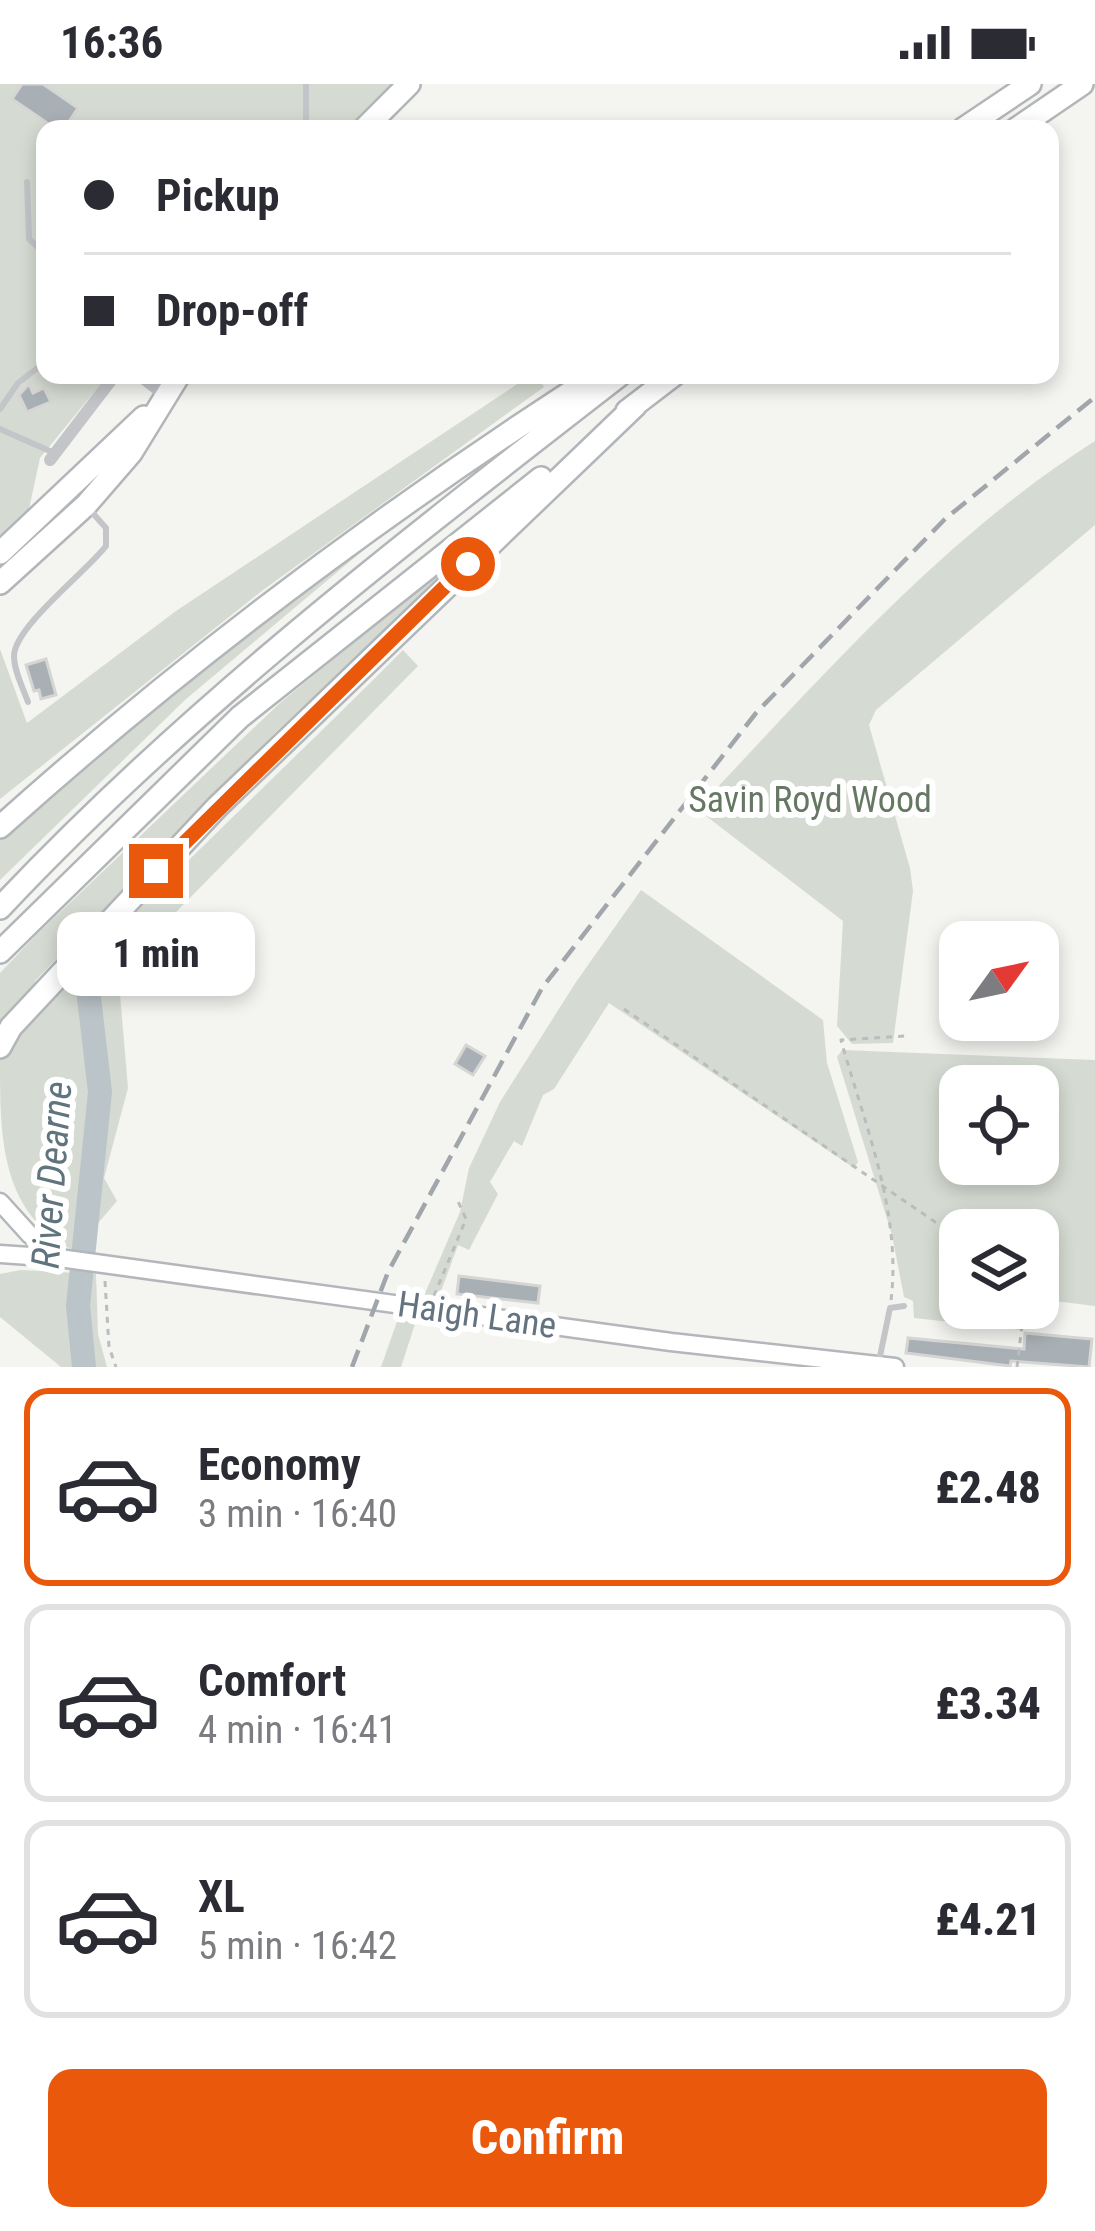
<!DOCTYPE html>
<meta charset="utf-8">
<style>
body{margin:0;font-family:"Roboto Condensed",sans-serif;background:#f7f7f7;color:#2b2b33;height:100vh;display:flex;flex-direction:column;font-size:45px;white-space:nowrap}
*{box-sizing:border-box;margin:0}
p{font-size:39px;color:#7c7c81}
.icon{flex:none;width:66px;height:66px;fill:none;stroke:currentColor;stroke-width:2;stroke-linecap:round;stroke-linejoin:round}
.map{position:relative;height:1283px;overflow:hidden}
.drawer{display:flex;flex-direction:column;background:#fff;flex:1}
.drawer>*{flex:none}
.top-card{position:absolute;left:36px;top:36px;width:1023px;height:264px;border-radius:24px;box-shadow:0 6px 18px #0003;display:grid;align-content:center;height:264px;padding:0 48px;background:#fff}
.needle{width:78px;rotate:57deg}
.controls{position:absolute;left:939px;top:837px;display:grid;gap:24px}
.controls a{display:grid;place-items:center;width:120px;height:120px;border-radius:24px;background:#fff;box-shadow:0 6px 18px #0003;font-size:60px}
.end{position:absolute;width:54px;height:54px;margin:-27px;border:15px solid #ea580c;background:#fff;box-shadow:0 0 0 6px #fff}
.from{border-radius:50%}
.bubble{position:absolute;height:84px;border-radius:24px;background:#fff;box-shadow:0 6px 18px #0003;font-size:39px;font-weight:800;line-height:84px;text-align:center}
.top-card b{display:flex;align-items:center;gap:42px;height:114px;font-size:45px}
.top-card b+b{border-top:3px solid #e1e1e2}
.top-card i{width:30px;height:30px;background:#2b2b33}
ul{padding:21px 0 0;list-style:none}
li{display:flex;align-items:center;gap:36px;height:198px;margin:0 24px 18px;padding:0 24px;border:6px solid #e1e1e2;border-radius:24px}
li div{flex:1}
li b{display:block;font-size:45px}
li em{font-style:normal;font-weight:800}
li.current{border-color:#ea580c}
li>.icon{width:108px;height:108px;stroke-width:1.5}
.cta{display:flex;gap:24px;margin-top:auto;padding:24px 48px}
.cta a{flex:1;height:138px;border-radius:24px;background:#ea580c;color:#fff;font-size:48px;font-weight:800;line-height:138px;text-align:center}
.status{display:flex;justify-content:space-between;align-items:center;height:84px;padding:0 60px;background:#fff;direction:ltr}
.status svg{height:33px;fill:currentColor}
.map>svg:first-child{display:block}
.green{fill:#d5dbd2;fill-rule:evenodd}
.lines{fill:none;stroke-linecap:round;stroke-linejoin:round}
.river{stroke:#bbc4c9;stroke-width:24}
.building{fill:#a9b0b5;stroke:#d5d6d3;stroke-width:3}
.secondary-casing{stroke:#b3b7bb;stroke-width:21}
.highway-casing{stroke:#b3b6b9;stroke-width:26}
.path{stroke:#babcbe;stroke-width:3;stroke-dasharray:6 6;stroke-linecap:butt}
.lane{stroke:#c3c5c9;stroke-width:6}
.street{stroke:#c3c5c9;stroke-width:12}
.secondary{stroke:#fff;stroke-width:16}
.highway{stroke:#fff;stroke-width:21}
.rail{stroke:#a1a6ab;stroke-width:4.5;stroke-dasharray:18 9;stroke-linecap:butt}
.route{stroke:#ea580c;stroke-width:15}
.labels{text-anchor:middle;dominant-baseline:central;stroke-width:12;stroke-linejoin:round;paint-order:stroke}
.park-label{font-size:36px;fill:#667863;stroke:#fff}
.street-label{font-size:36px;fill:#657280;stroke:#fff}
.water-label{font-size:39px;font-style:italic;fill:#60747e;stroke:#fff}
</style>
<div class="status"><b>16:36</b><svg viewBox="0 0 49 12"><path d="M0 12V9h3v3zM5 12V6h3v6zM10 12V3h3v9zM15 12V0h3v12zM26 1h20v11H26zM47 4h2v5h-2z"/></svg></div>
<div class="map">
<svg width="1095" height="1283" viewBox="0 0 1095 1283">
<rect width="100%" height="100%" fill="#f4f4f1"/>
<path class="green" d="M0,0H400L387,5L346,45H45V291H108L40,374L28,430L0,456Z
M531,291H536L544,303L263,506L0,715V565L27,639L176,527Z
M1095,357V441L876,626L869,641L910,784L913,807L893,959L852,960L837,942L843,837L697,725C821,594 942,454 1095,357Z
M392,442L185,616L0,796V754C125,642 252,535 392,442Z
M464,468L465,471L277,647L35,897L36,902L0,948V889L36,851L280,619Z
M403,566L418,582L118,887L128,1004L104,1094L117,1117L74,1167C0,1128 0,1054 0,975C12,951 35,920 59,908C170,790 289,681 403,566Z
M641,806L823,936L827,979L858,1078L854,1084L609,919L554,1005L543,1011L522,1062L514,1057L490,1098L498,1110L469,1166L458,1161L437,1218L423,1214L460,1128L469,1084L500,1018L576,898Z
M842,966L1095,976V1222L1038,1215V1146H960V1224H1024L1022,1246L914,1234L913,1217L904,1213L892,1151L837,973ZM960,1002H1038V1080H960Z
M21,1186L96,1190L98,1250L107,1283H61L0,1233V1190Z
M400,1229L417,1234L401,1283H381Z"/>
<g class="lines">
<path class="river" d="M84,1283L78,1222L100,1008L88,905"/>
</g>
<path class="building" d="M22,0H43L78,24L64,45H56L12,15Z
M29,300L33,309L44,304L51,318L27,328L19,311Z
M46,575L56,611L41,615L39,606L34,607L26,581Z
M466,961L485,972L473,991L455,980Z
M459,1192L540,1202L538,1219L457,1210Z
M1025,1249L1092,1255L1089,1283L1011,1277L1010,1282L906,1269L908,1254L1024,1265Z"/>
<g class="lines">
<defs>
<path id="secondary" d="M0,1118L30,1151L59,1173
M0,1170L59,1174L671,1258L895,1283"/>
<path id="highway" d="M364,45L409,0
M963,45L1030,0
M1016,45L1082,0
M627,327L674,291
M0,469L144,333
M0,499L86,421L131,369L179,291
M0,743C186,576 387,426 597,291
M0,824C188,624 404,459 620,291
M0,868L240,633L541,394
M0,963L11,943L217,723L636,321"/>
</defs>
<use href="#secondary" class="secondary-casing"/>
<use href="#highway" class="highway-casing"/>
<path class="path" d="M624,925L960,1155
M105,1197L109,1263L116,1283
M434,1212L466,1135L457,1115
M891,1216C902,1129 864,1039 841,956L906,952
M1017,1283L1024,1224"/>
<path class="lane" d="M306,0V45
M27,98L29,155L45,170
M0,325L18,299L45,278
M0,345L52,368
M28,618C23,604 14,587 14,572C14,543 87,487 106,462V444L90,426
M879,1277L890,1224L904,1222"/>
<path class="street" d="M139,291L166,312
M50,376L115,291"/>
<use href="#secondary" class="secondary"/>
<use href="#highway" class="highway"/>
<path class="rail" d="M352,1283L388,1188L542,904L756,629L945,435L1095,313"/>
</g>
<g class="lines">
<path class="route" d="M156,787L468,480"/>
</g>
<g class="labels">
<g class="park-label">
<text x="810" y="716">Savin Royd Wood</text>
</g>
<g class="street-label">
<text transform="translate(477 1231) rotate(8)">Haigh Lane</text>
</g>
<g class="water-label">
<text transform="translate(52 1091) rotate(-86)">River Dearne</text>
</g>
</g>
</svg>
<div class="controls">
<a><svg class="needle" viewBox="-14 -14 28 28"><path d="M0-13l5 13h-10z" fill="#e53935"/><path d="M0 13l5-13h-10z" fill="#7c7c81"/></svg></a>
<a><svg class="icon" aria-label="locate" viewBox="0 0 24 24"><circle cx="12" cy="12" r="6"/><path d="M12 2v4M12 18v4M2 12h4M18 12h4"/></svg></a>
<a><svg class="icon" aria-label="layers" viewBox="0 0 24 24"><path d="M12 4l9 5-9 5-9-5zM3 14l9 5 9-5"/></svg></a>
</div>
<i class="end from" style="left:468px;top:480px"></i>
<i class="end" style="left:156px;top:787px"></i>
<div class="bubble" style="left:57px;top:828px;width:198px">1 min</div>
<div class="top-card">
<b><i class="from"></i>Pickup</b>
<b><i></i>Drop-off</b>
</div>
</div>
<section class="drawer">
<ul>
<li class="current"><svg class="icon" aria-label="car" viewBox="0 0 24 24"><path d="M5 17H2v-5l4-1 3-4h7l3 4 3 1v5h-3M9 17h6M6 11h13"/><circle cx="7" cy="17" r="2"/><circle cx="17" cy="17" r="2"/></svg><div><b>Economy</b><p>3 min · 16:40</p></div><em>£2.48</em></li>
<li><svg class="icon" aria-label="car" viewBox="0 0 24 24"><path d="M5 17H2v-5l4-1 3-4h7l3 4 3 1v5h-3M9 17h6M6 11h13"/><circle cx="7" cy="17" r="2"/><circle cx="17" cy="17" r="2"/></svg><div><b>Comfort</b><p>4 min · 16:41</p></div><em>£3.34</em></li>
<li><svg class="icon" aria-label="car" viewBox="0 0 24 24"><path d="M5 17H2v-5l4-1 3-4h7l3 4 3 1v5h-3M9 17h6M6 11h13"/><circle cx="7" cy="17" r="2"/><circle cx="17" cy="17" r="2"/></svg><div><b>XL</b><p>5 min · 16:42</p></div><em>£4.21</em></li>
</ul>
<div class="cta"><a>Confirm</a></div>
</section>
